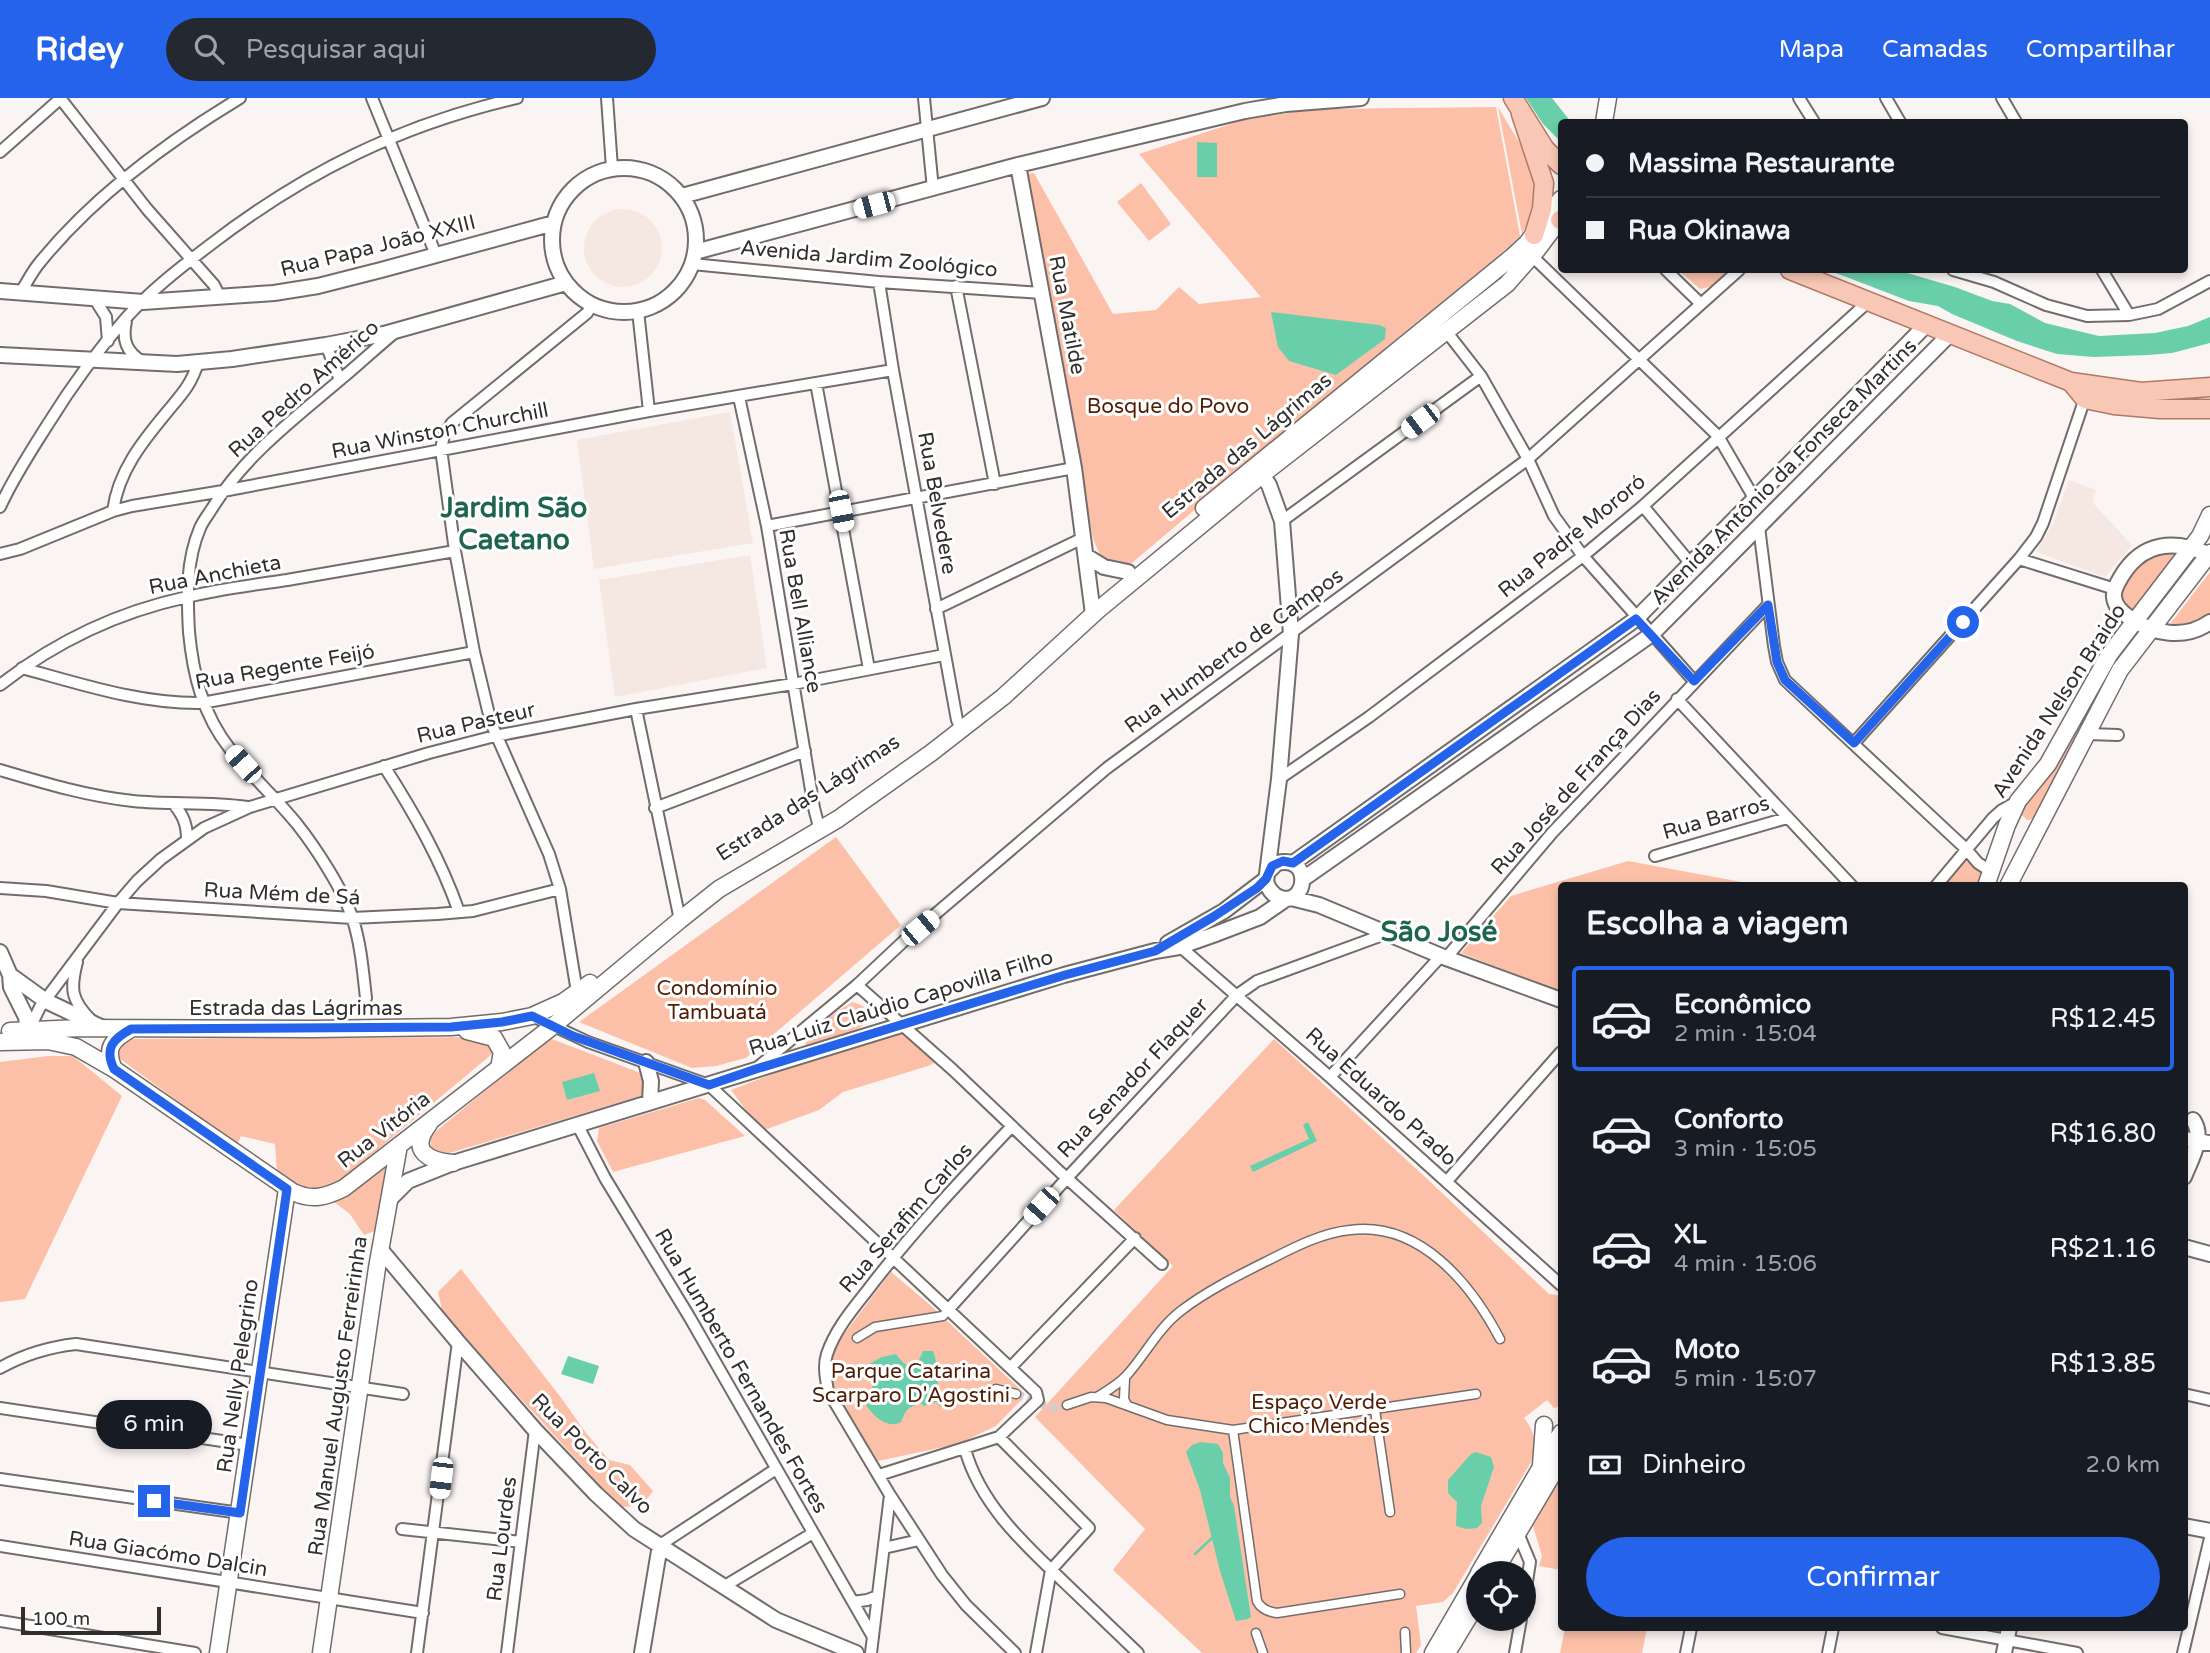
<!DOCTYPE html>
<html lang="pt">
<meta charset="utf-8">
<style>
body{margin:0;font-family:"Varela Round",sans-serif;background:#242831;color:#f1f3f6;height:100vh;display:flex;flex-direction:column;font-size:26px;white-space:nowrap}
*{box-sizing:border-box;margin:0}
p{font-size:23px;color:#9ea1a6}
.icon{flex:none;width:38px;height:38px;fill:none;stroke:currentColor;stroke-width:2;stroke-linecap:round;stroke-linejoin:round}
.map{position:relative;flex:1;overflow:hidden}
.sheet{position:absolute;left:1558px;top:784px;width:630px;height:749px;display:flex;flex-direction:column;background:#171b24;border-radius:7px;box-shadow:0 4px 10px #0003}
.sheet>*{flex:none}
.banner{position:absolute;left:1558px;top:21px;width:630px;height:154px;border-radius:7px;box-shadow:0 4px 10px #0003;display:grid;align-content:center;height:154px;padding:0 28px;background:#171b24}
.controls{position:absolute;left:1466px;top:1463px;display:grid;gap:14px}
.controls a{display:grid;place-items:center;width:70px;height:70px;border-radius:50%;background:#171b24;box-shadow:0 4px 10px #0003;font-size:35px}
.scale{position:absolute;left:21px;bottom:18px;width:140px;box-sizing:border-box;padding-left:7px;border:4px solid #312f2e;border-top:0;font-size:19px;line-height:24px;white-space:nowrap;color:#312f2e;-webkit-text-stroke:5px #fff;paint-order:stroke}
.end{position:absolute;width:32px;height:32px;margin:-16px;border:9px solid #2563eb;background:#fff;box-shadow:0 0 0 4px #fff}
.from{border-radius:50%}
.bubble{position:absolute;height:49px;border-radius:24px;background:#171b24;box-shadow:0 4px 10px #0003;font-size:23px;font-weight:600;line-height:49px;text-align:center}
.car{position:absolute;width:21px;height:42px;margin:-21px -10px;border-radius:9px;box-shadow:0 0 5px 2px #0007;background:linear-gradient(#fff 24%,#345 0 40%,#fff 0 76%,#345 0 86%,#fff 0)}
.banner b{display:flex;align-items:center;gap:24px;height:66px;font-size:26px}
.banner b+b{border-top:2px solid #363941}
.banner i{width:18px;height:18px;background:#f1f3f6}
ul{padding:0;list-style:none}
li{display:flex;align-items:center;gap:21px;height:105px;margin:0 14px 10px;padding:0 14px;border:4px solid transparent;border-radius:7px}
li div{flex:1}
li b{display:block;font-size:26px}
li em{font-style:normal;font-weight:600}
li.selected{border-color:#2563eb}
li>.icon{width:63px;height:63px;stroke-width:1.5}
h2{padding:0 28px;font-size:32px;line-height:84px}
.pay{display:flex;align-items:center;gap:18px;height:77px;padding:0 28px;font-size:26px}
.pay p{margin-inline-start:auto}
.primary-button{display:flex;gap:14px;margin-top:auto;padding:14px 28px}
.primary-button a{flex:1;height:80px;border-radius:42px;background:#2563eb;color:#fff;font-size:28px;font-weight:600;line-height:80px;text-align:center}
header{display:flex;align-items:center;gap:42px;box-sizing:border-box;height:98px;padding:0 35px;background:#2563eb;color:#fff}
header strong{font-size:33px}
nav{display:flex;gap:38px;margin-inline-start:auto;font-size:24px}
.search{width:490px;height:63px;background:#242831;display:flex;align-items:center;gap:18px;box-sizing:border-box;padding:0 24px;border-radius:38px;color:#9ea1a6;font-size:26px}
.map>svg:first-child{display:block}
.built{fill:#f5e7e2}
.green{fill:#fcc0a9}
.water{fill:#68cfaa}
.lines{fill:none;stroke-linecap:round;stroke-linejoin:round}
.stream{stroke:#68cfaa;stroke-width:2.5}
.pedestrian-tunnel{stroke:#d2cdcb;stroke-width:8;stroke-dasharray:8 4;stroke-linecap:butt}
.pedestrian-casing{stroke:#726d6b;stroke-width:11}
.minor-casing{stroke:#726d6b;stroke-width:14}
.tertiary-casing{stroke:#726d6b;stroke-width:18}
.secondary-casing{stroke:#726d6b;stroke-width:19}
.primary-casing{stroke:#af7a65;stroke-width:21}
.pedestrian{stroke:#fff;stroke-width:8}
.minor{stroke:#fff;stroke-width:10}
.tertiary{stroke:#fff;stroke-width:14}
.secondary{stroke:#fff;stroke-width:16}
.primary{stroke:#f8c7b5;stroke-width:18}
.route{stroke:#2563eb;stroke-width:9}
.labels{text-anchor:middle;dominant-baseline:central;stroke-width:6;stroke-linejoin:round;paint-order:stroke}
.street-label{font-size:21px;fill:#312f2e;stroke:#fff}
.park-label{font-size:21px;fill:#511d05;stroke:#fff}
.district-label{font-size:28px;font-weight:bold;fill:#1e654e;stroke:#fff}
</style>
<header>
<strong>Ridey</strong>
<div class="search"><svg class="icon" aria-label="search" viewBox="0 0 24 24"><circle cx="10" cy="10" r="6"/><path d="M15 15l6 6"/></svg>Pesquisar aqui</div>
<nav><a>Mapa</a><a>Camadas</a><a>Compartilhar</a></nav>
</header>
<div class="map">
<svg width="2210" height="1555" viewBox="0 0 2210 1555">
<rect width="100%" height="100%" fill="#faf4f2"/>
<path class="built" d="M584 150a39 39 0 1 1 78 0a39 39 0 1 1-78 0Z
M730,314L753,445L594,471L577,342Z
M2069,382L2096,392L2093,405L2132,447L2105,479L2036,454L2053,426Z
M750,457L767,570L615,599L599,482Z"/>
<path class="green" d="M1496,9L1520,138L1473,183L1419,222L1126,470C1103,467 1101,461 1093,440L1025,76L1034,75L1113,216L1156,212L1179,189L1199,206L1261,199L1139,56L1243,22L1312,11Z
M1498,9L1537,74L1533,115L1522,136Z
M1141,85L1171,126L1149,143L1117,104Z
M1678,172H1730C1723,183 1714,189 1700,191Z
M2168,452L2177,456L2136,513H2130L2123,508C2118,486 2130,472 2143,455Z
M2210,474V516L2205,523L2173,530L2170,526Z
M2084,627L2035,721L2027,722L2020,715L2055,671L2075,634Z
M836,739L901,827L746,960L716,968L692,970L579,924Z
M1628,763L1758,787L1561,788V894L1461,855L1511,798Z
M1961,763L1969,764L1982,776L1976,787L1941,788Z
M853,904L863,908L869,920C860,937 824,943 807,948L802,940L839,912Z
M902,935L938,963L928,968L843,994L819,1012L764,1032L754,1023L731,992L783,972Z
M489,939L498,951L340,1083C318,1097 298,1088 277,1075L275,1046L241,1038L237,1047L119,960C120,949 123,944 134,941Z
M552,941L643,976L644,995L641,998L443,1057L432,1053L430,1041L434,1035L541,946L547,942Z
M1274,941L1423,1077L1549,1196L1561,1198V1308L1554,1310L1547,1302L1524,1320C1537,1337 1535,1344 1531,1364L1453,1495L1443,1504L1416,1508L1421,1547L1416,1555H1202L1113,1472L1145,1431L1035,1319L1173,1168L1114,1112Z
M48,958H73L122,998L25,1201L0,1204V964Z
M699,1000L705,1002L745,1038L613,1074L597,1043L599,1030Z
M391,1059L378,1132L364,1137L350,1116L330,1101Z
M461,1171L562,1301L586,1335L609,1362L630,1367L653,1393C645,1406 634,1411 619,1408L443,1216L438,1194Z
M891,1174L929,1206L1022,1293V1301L996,1328L958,1346L878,1363L834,1291L832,1262L838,1244Z
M1561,1377V1472L1539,1468L1542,1458L1533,1428Z
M1565,1530H1647L1642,1555H1560Z"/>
<path class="water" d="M1526,0H1552L1571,24H1561V44L1543,26Z
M1197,44L1217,45V79H1197Z
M1828,172H1897L1955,189L1992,203L2010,206L2045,225L2099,238L2155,235L2188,228L2210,219V245L2172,255L2148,257L2094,259L2057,256L2017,243L1952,216L1938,208L1909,203Z
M1271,214L1379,227L1386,230L1385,241L1336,277L1289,263L1278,249Z
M594,975L600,993L567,1002L562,984Z
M1308,1024L1317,1043L1253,1074L1250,1068L1309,1041L1303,1027Z
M923,1253H933C940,1270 935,1287 941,1305L940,1309L936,1304L924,1308L920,1305C908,1310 906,1311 901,1324C887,1332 872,1317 865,1305L873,1287L866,1271L867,1267L882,1259L896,1256C901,1262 905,1269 913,1268L919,1262Z
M568,1258L599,1268L593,1286L561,1276Z
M1200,1344L1218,1346L1223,1355V1365L1230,1380V1399L1234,1408L1251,1519L1248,1521L1236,1523L1220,1473L1200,1392L1186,1354L1192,1347Z
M1476,1354L1491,1359L1494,1369L1481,1408L1482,1425L1477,1430L1466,1431L1456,1428L1457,1404L1448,1395V1382L1471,1356Z"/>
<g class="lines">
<path class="stream" d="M1195,1456L1213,1439"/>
<path class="pedestrian-tunnel" d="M1016,1296C1032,1302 1050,1314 1067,1307"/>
<defs>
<path id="pedestrian" d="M857,1240L875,1229L943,1218L948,1212
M1125,1280L1124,1301L1127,1307
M996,1291L1016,1296
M1097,1299C1107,1293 1119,1286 1127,1277C1146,1256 1158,1230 1182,1212C1207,1193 1237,1178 1265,1164C1291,1151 1320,1135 1350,1132C1420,1123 1471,1186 1500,1241
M1067,1307L1091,1299L1106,1300L1167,1322L1233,1332
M1375,1312L1390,1414
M1400,1496L1277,1515C1268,1514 1261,1511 1257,1503L1233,1332L1476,1296
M1405,1534L1406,1555
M1256,1535L1263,1555"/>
<path id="minor" d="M60,0L147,111L214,187L220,199
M372,0L436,157
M607,0L612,70
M924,0L933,91
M1799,0L1814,24
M1886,0L1900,24
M2002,0L2016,24
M0,54L61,0
M1532,158L1718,338L1754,400
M692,166L879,184L1042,195
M1666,172L1701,206
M1953,172L1994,184L2046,207L2087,218L2129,217L2158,211L2210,183
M2102,172L2129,217
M879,184L893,272L957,622L961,631
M956,188L995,386
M21,194C27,184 33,172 41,163C95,97 167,44 240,0
M94,200L106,219L108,243
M638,213L649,313
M126,223C122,242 126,254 143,264
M1446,233L1481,278L1528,361L1554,418L1583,458L1694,583
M326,247L340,282
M816,285L869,571
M739,299L767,428L814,710L820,733
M1643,408L1691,466
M0,409C13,380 31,353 48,326C71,289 97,253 126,220C150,193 181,169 210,147C305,74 400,27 517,0
M113,413C118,374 142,344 167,314C181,297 192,286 198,264
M1282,423L1481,278
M767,428L1074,370
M1759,429L1774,548L1777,564L1785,582L1966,751L1978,765L1992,774
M0,456L20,451L113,413L132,408L223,393L649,313L893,272
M2019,461L2115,491
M936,511L1083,440
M22,570C81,586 140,606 202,605L474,554
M0,587C55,544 118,514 187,499C219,491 253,487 287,482C343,472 399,463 455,453
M1677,601L1852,788
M636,611L680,822
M2088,636L2118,637
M1854,645L2019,461L2036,439L2043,425L2086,297
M384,668C414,715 441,762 459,814
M0,672C44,685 87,698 133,703C171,707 209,703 247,709
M1279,681L1369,619L1583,458L1643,408L1869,203
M173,705C183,717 187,726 187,741
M655,710L805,653
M1655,758L1787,720
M1936,788L1993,720L2002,712L2018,703
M0,790L46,793L118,805L352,820L437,816L473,813L560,791
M1176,845L1330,979L1561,1187
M1446,860L1552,735L1768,507
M77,864C70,891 71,902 91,922
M857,887L953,972L1060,1074L1162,1166
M577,894L560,791L549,756L491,625L474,554L455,453L441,351L444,337L452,325L587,215L592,207
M366,900C363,874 361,847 353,822C344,793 316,750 297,726C276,700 251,678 230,651C203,617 193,577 189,534C187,498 186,463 200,430C203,423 208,417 211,412C244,358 294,321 341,281C359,266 375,251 393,236
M532,918L588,944L709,987L1036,1294L1038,1302L999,1339L879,1377
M29,932L40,909L118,805L137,783L161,761L204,730L250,709L429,655L495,638L636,611L793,586L944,557
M758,969L857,887L906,841L1107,670L1528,361L1739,172
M1330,979L1441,858
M577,1026L605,1080L690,1220L873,1539
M1012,1028C962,1081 911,1135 867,1193C852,1212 835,1232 827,1256C823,1268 826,1281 828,1293L890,1397L942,1477L966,1507L1015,1555
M1447,1083L1561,954
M948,1212L1067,1080L1237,897L1257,883L1388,835
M1011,1269L1135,1140
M0,1270C23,1257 49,1249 76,1246L403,1296
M2184,1296L2210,1302
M0,1310L249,1347
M999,1339L1089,1430L1051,1472L1036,1555
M965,1351C980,1406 1024,1446 1064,1484C1089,1508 1113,1531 1138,1555
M0,1381L240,1415
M402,1431L521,1444
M1518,1435L1530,1464L1524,1503
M660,1447L776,1371
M0,1448L423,1515
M884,1450L919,1442
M723,1489L813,1435
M853,1504L867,1502L878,1498
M0,1523L195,1555
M1942,1530L2077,1555
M417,1555L458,1244
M507,1555L535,1332
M871,1555L890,1397
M1515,1555L1521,1521
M1686,1555L1691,1530
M1828,1555L1833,1530
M2183,1555L2210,1440"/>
<path id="tertiary" d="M1018,67L1074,370L1093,516
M552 142a72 72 0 1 1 144 0a72 72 0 1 1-144 0Z
M682,98L1042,0
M695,154L1018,67L1245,13L1286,6L1361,0
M0,193L143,204L274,195L318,188L381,172L554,125
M0,257L177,266L232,261L326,247L384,236L566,185
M1256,368L1269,387L1282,423L1291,536L1279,681L1266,784C1269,792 1273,798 1281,800C1307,808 1313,756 1277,765L1268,774
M2210,457C2175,441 2142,443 2121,479C2118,484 2113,492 2114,499C2115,509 2122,515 2130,520C2153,536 2185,542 2210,524
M1086,458L1104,469L1128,474
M1293,765L1636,521L1927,226
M1303,781L1652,536L1950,236
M1291,800L1319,807L1446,860L1561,902
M1168,845L1224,813L1266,781
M0,854L10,877L11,889L26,919L29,941
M10,877L46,903L103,930
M646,964L651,983L650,1004
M2184,1041L2210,1045
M2184,1079C2191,1061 2205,1039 2193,1022
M389,1102L408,1083L453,1065L1064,877L1155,853L1179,849L1213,837L1260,819L1286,801
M2184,1149L2210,1156
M380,1151L458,1244L535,1332L596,1396L634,1431L776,1522L856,1555
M2184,1428L2210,1433
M642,1555L660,1447
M2004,1555L2009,1530"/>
<path id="secondary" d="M1604,24L1608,0
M1204,410L1512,159L1527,145L1561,101
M1986,788L2007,727L2018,703L2048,666L2109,557L2200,438L2210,417
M2008,788L2120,572L2210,455
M10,933L81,930L313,931L451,929L502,924L532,918L563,904L590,885
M467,933L494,940L502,954L499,970
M0,944L48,943L76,949L114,971L293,1094C312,1103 326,1099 344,1090L553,928L680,822L719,791L838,721L931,655L1003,599L1098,512L1263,376L1507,186L1537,152L1561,120
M114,971C104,950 113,941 131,931
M429,1026C409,1052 427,1063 453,1065
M1541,1367L1544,1327
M1479,1475L1561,1335
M1494,1475L1561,1362
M218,1555L287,1091
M321,1555L377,1170L399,1047
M1433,1555L1479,1476
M1447,1555L1479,1502"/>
<path id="primary" d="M1513,0L1545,51L1561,67
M1521,16L1544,85L1542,111L1534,137
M1560,122L1561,121
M1790,172L2071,284L2141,294L2210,289
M2071,284L2085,301L2114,307L2160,311H2210"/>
</defs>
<use href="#pedestrian" class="pedestrian-casing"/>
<use href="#minor" class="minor-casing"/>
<use href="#tertiary" class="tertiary-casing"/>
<use href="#secondary" class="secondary-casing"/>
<use href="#primary" class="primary-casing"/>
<use href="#pedestrian" class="pedestrian"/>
<use href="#minor" class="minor"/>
<use href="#tertiary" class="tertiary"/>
<use href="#secondary" class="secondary"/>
<use href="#primary" class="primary"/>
</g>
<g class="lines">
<path class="route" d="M154,1403L240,1415L287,1091L114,971C104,950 113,941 131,931L451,929L502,924L532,918L573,938L709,987L756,971L1065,877L1155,853L1213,819L1257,790L1266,781L1272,768L1283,763L1293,765L1636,521L1694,583L1768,507L1777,564L1785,582L1854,645L1963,524"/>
</g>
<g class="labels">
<g class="street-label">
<text transform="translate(378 148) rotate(-14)">Rua Papa João XXIII</text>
<text transform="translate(869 161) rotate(5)">Avenida Jardim Zoológico</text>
<text transform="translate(1067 217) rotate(79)">Rua Matilde</text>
<text transform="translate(304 291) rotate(-42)">Rua Pedro Américo</text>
<text transform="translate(440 333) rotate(-11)">Rua Winston Churchill</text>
<text transform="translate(1247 348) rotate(-40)">Estrada das Lágrimas</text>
<text transform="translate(1784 374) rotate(-45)">Avenida Antônio da Fonseca Martins</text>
<text transform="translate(937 405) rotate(80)">Rua Belvedere</text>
<text transform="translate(1572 438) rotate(-39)">Rua Padre Mororó</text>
<text transform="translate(215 477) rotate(-11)">Rua Anchieta</text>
<text transform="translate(800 513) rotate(80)">Rua Bell Alliance</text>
<text transform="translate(1234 553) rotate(-36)">Rua Humberto de Campos</text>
<text transform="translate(285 569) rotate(-10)">Rua Regente Feijó</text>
<text transform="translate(2059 603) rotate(-57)">Avenida Nelson Braido</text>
<text transform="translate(476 625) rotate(-13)">Rua Pasteur</text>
<text transform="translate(1576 684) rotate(-48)">Rua José de França Dias</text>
<text transform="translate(808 700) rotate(-33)">Estrada das Lágrimas</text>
<text transform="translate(1716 720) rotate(-16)">Rua Barros</text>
<text transform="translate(282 796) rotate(3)">Rua Mém de Sá</text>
<text transform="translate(901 905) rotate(-17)">Rua Luiz Claúdio Capovilla Filho</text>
<text x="296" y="910">Estrada das Lágrimas</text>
<text transform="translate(1133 980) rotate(-47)">Rua Senador Flaquer</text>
<text transform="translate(1381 999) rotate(42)">Rua Eduardo Prado</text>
<text transform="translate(384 1032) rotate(-38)">Rua Vitória</text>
<text transform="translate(906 1120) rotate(-49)">Rua Serafim Carlos</text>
<text transform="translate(741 1273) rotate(60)">Rua Humberto Fernandes Fortes</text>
<text transform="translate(238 1278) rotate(-82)">Rua Nelly Pelegrino</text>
<text transform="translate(338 1298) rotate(-82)">Rua Manuel Augusto Ferreirinha</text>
<text transform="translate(592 1356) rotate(45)">Rua Porto Calvo</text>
<text transform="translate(502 1441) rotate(-83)">Rua Lourdes</text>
<text transform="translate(168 1456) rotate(9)">Rua Giacómo Dalcin</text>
</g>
<g class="park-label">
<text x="1168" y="308">Bosque do Povo</text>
<text x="717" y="890">Condomínio<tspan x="717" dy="24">Tambuatá</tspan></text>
<text x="911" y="1273">Parque Catarina<tspan x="911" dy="24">Scarparo D'Agostini</tspan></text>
<text x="1319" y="1304">Espaço Verde<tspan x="1319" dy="24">Chico Mendes</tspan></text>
</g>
<g class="district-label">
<text x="514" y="410">Jardim São<tspan x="514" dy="32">Caetano</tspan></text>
<text x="1439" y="834">São José</text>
</g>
</g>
</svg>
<div class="controls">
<a><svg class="icon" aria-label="locate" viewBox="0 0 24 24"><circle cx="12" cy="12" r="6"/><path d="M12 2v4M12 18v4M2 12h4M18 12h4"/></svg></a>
</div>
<div class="scale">100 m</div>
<i class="end from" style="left:1963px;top:524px"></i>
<i class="end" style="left:154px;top:1403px"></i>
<div class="bubble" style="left:96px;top:1302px;width:116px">6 min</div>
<i class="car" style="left:874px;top:107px;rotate:255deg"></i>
<i class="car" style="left:1420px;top:323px;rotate:233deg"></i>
<i class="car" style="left:841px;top:413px;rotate:169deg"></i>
<i class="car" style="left:243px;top:666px;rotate:318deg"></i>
<i class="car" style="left:920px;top:830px;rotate:50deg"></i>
<i class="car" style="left:1041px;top:1108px;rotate:222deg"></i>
<i class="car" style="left:441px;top:1380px;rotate:187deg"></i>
<div class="banner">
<b><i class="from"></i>Massima Restaurante</b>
<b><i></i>Rua Okinawa</b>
</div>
<section class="sheet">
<h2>Escolha a viagem</h2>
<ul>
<li class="selected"><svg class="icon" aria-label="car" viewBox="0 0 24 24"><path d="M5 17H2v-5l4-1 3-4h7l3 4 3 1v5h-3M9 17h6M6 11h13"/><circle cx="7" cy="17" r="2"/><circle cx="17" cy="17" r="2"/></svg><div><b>Econômico</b><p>2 min · 15:04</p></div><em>R$12.45</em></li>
<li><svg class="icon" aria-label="car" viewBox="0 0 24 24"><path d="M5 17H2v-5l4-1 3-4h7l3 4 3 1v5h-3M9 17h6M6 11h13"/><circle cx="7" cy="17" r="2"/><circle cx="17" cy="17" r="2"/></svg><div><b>Conforto</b><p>3 min · 15:05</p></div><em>R$16.80</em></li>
<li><svg class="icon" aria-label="car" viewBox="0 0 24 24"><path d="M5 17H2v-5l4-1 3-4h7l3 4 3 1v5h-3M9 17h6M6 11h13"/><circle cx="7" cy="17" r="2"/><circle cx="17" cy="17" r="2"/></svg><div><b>XL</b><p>4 min · 15:06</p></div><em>R$21.16</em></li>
<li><svg class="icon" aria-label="car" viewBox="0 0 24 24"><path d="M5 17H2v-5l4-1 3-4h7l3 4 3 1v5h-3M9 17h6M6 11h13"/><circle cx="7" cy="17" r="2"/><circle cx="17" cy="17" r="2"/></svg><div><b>Moto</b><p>5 min · 15:07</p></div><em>R$13.85</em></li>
</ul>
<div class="pay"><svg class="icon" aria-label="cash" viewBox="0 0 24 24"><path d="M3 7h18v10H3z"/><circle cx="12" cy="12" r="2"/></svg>Dinheiro<p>2.0 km</p></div>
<div class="primary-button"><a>Confirmar</a></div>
</section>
</div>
